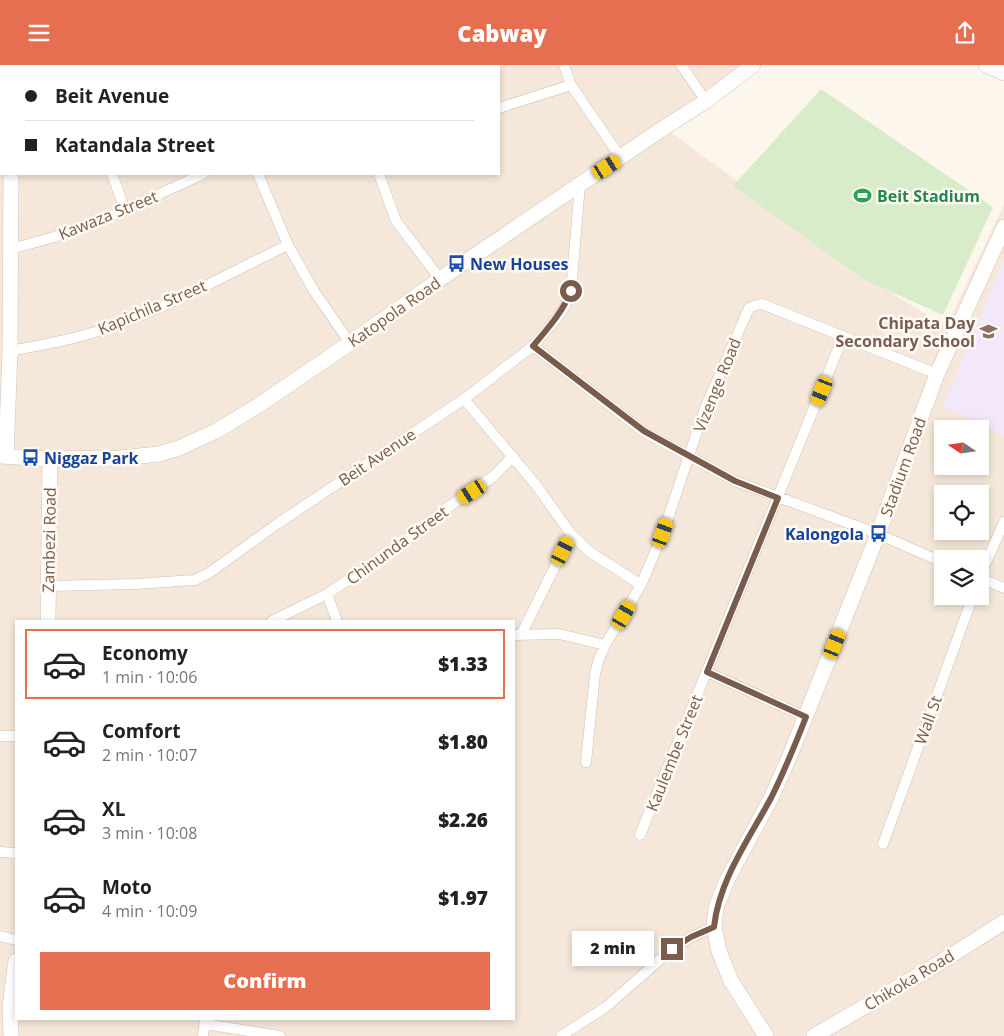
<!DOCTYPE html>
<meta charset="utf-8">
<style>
body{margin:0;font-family:"Open Sans",sans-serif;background:#f2f2f2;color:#222;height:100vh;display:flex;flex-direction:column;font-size:19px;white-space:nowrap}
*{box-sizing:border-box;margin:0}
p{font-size:16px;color:#767676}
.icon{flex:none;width:28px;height:28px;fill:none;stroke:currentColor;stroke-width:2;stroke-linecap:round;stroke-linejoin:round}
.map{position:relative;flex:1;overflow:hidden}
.drawer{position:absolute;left:15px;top:555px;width:500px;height:400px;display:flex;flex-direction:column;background:#fff;border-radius:0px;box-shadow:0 2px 8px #0003}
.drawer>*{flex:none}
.guide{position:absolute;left:0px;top:0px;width:500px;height:110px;box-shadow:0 2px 8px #0003;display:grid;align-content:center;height:110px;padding:0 25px;background:#fff}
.needle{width:32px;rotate:283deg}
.fabs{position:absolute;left:934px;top:355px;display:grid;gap:10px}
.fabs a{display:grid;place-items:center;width:55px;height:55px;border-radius:0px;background:#fff;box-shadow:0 2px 8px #0003;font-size:25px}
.end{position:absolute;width:22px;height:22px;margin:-11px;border:6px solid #7a5c4d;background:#fff;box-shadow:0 0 0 2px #fff}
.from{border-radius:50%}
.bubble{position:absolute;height:35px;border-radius:0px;background:#fff;box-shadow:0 2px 8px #0003;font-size:16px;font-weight:800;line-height:35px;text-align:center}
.car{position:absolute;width:15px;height:30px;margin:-15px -8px;border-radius:6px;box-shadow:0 0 4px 1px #0007;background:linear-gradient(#f5c518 24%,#345 0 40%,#f5c518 0 76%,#345 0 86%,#f5c518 0)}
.guide b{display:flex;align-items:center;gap:18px;height:48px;font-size:19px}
.guide b+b{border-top:1px solid #e0e0e0}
.guide i{width:12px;height:12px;background:#222}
ul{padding:9px 0 0;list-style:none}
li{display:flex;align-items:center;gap:15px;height:70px;margin:0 10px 8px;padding:0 15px;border:2px solid transparent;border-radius:0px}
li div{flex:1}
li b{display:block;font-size:19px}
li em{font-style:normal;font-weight:800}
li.on{border-color:#e76f51}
li>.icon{width:45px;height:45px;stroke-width:1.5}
.cta{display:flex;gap:10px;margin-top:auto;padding:10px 25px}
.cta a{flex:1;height:58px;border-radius:0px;background:#e76f51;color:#fff;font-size:20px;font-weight:800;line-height:58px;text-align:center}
header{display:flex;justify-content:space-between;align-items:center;height:65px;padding:0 25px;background:#e76f51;color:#fff;font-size:22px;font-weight:800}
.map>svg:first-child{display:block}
.residential{fill:#f5e8da;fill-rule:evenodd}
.education{fill:#f3e8fa}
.green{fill:#d8ecc9}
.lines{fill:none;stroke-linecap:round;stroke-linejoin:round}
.street-casing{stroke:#d1beb0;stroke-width:11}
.secondary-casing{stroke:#d6c0b0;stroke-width:16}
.street{stroke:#fff;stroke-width:10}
.secondary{stroke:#fff;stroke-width:15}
.route{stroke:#7a5c4d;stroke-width:6}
.labels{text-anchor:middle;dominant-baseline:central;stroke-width:5;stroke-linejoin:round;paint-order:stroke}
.leisure-label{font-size:16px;font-weight:bold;fill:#27864d;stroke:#fffaf3;text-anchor:start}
.street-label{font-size:16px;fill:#7a5c4d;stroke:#fffaf3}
.transit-label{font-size:16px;font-weight:bold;fill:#164399;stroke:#fffaf3;text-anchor:start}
.education-label{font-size:16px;font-weight:bold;fill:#785e54;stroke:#fffaf3;text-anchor:end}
</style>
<header><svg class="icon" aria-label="menu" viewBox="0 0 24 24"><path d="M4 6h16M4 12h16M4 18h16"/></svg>Cabway<svg class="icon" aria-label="share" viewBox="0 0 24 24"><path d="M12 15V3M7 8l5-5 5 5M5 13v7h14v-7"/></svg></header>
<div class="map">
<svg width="1004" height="971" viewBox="0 0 1004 971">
<rect width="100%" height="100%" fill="#fdf6ec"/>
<path class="residential" d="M0,0H749L669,66L884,223L946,262L1004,139V971H0ZM1,1H499V109H1ZM942,364H980V401H942ZM942,429H980V466H942ZM942,494H980V531H942ZM16,556H514V954H16Z"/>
<path class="education" d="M1004,193V370L943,341Z"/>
<path class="green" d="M821,24L993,142L943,250L863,214L733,121Z"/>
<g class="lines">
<defs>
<path id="street" d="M99,0V1
M218,0V1
M341,0V1
M447,0L448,1
M564,0L571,20L621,93
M681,0L706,36
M499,43L571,20
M112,109L125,145
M258,109L288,180L314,226L350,278
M379,109L396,156L440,214
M11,184L54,172L116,149L203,109
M533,281L644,367L735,416L878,469L942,497
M10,286C41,280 73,275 104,264C166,244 229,208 288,180
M464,334L536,420L571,469L590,487L641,520
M980,511L1004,457
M980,513L1004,523
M49,521L135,519L179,516L195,515L209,508L277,459L464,334L533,281L558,252L565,241L571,226L580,119
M327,529L337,556
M272,556L327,529L401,479L447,443L494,411L513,391
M514,570L559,569L605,580
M521,570L571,469
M707,607L806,652
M0,671H16
M586,697L595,609L599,594L605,580L641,520L663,468L705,343L749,243L756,240L762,239L937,309
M640,770L843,272
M883,779L973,531
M0,787L16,788
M0,871L16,875
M205,959L280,971
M203,971L205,954
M561,971L606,942L672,884L691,872L714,862"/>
<path id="secondary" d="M986,0L1004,8
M11,1V0
M0,391L50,394L121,393L159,389L179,383L218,365L262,338L350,278L440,214L662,64L706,36L753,0
M6,391L10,286L11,109
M48,556L50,394
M11,971L10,942L16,896
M766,971L731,916L719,886L714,862L716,843L726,817L771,733L789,693L878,469L937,309L1004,162
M814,971L936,900L1004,857"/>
</defs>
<use href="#street" class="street-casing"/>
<use href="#secondary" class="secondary-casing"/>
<use href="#street" class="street"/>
<use href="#secondary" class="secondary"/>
</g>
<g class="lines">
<path class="route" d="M571,226C562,248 548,263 533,281L644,366L735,416L778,433L707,607L806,652C795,680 784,707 771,733C749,774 719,815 714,862L691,872L672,884"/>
</g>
<defs>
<symbol id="stadium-bare" viewBox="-9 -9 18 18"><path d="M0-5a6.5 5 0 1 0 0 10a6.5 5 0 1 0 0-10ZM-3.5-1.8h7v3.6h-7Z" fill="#2e9e5b" stroke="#fffaf3" stroke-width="2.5" paint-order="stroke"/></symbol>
<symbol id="bus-bare" viewBox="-9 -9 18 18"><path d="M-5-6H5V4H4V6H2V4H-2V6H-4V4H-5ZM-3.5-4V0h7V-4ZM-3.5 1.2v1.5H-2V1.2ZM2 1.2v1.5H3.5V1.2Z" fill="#1a4fb4" stroke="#fffaf3" stroke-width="2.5" paint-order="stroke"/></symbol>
<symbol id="school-bare" viewBox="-9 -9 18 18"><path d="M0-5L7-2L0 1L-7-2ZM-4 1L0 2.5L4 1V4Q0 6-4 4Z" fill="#8d6e63" stroke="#fffaf3" stroke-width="2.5" paint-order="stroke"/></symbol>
</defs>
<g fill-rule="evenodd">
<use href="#stadium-bare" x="850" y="118" width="25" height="25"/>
<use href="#bus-bare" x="444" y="186" width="25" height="25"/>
<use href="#school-bare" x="976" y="254" width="25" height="25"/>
<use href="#bus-bare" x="18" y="380" width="25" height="25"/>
<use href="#bus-bare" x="866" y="456" width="25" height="25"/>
</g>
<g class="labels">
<g class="leisure-label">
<text x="877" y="131">Beit Stadium</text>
</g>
<g class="street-label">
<text transform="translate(108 150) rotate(-22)">Kawaza Street</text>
<text transform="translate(152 242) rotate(-23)">Kapichila Street</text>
<text transform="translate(394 247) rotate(-35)">Katopola Road</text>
<text transform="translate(717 320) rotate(-68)">Vizenge Road</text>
<text transform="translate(377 392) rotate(-34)">Beit Avenue</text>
<text transform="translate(903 402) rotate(-70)">Stadium Road</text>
<text transform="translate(49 475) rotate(-89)">Zambezi Road</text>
<text transform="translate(397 480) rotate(-36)">Chinunda Street</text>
<text transform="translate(928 655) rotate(-70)">Wall St</text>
<text transform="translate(674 688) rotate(-68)">Kaulembe Street</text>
<text transform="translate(909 915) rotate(-31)">Chikoka Road</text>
</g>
<g class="transit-label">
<text x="470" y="199">New Houses</text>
<text x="44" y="393">Niggaz Park</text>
<text x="864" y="469" text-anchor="end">Kalongola</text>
</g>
<g class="education-label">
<text x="975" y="258">Chipata Day<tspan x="975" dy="18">Secondary School</tspan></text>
</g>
</g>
</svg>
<div class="fabs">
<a><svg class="needle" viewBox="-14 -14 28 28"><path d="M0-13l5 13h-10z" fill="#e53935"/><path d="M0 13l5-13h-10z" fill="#767676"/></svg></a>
<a><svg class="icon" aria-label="locate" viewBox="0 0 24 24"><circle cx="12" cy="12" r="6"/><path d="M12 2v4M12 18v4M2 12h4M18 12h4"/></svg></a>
<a><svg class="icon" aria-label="layers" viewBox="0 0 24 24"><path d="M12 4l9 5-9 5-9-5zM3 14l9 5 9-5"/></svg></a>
</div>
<i class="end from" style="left:571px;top:226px"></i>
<i class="end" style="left:672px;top:884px"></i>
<div class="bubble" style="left:572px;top:866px;width:82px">2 min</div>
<i class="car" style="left:607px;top:102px;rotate:58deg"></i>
<i class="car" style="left:822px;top:326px;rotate:202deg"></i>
<i class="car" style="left:472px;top:427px;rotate:237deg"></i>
<i class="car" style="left:663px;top:468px;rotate:20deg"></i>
<i class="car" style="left:563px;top:486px;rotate:27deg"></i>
<i class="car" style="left:624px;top:550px;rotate:30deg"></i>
<i class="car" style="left:835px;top:579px;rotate:22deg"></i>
<div class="guide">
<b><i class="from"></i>Beit Avenue</b>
<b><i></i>Katandala Street</b>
</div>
<section class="drawer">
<ul>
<li class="on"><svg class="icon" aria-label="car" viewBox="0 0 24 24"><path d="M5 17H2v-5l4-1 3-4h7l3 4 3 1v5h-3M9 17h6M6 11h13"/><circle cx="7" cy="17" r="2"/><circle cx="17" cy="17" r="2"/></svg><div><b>Economy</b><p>1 min · 10:06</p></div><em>$1.33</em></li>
<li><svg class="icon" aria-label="car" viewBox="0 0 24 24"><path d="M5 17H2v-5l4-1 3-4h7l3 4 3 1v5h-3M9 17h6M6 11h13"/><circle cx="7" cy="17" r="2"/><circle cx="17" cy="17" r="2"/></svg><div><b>Comfort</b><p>2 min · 10:07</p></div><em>$1.80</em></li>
<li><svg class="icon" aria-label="car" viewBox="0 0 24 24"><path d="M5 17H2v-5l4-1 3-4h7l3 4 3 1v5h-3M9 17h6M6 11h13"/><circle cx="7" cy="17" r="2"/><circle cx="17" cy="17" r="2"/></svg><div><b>XL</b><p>3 min · 10:08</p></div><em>$2.26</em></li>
<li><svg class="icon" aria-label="car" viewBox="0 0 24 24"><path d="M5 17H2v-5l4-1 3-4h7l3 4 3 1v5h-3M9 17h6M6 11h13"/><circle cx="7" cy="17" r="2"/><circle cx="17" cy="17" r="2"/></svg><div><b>Moto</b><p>4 min · 10:09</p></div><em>$1.97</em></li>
</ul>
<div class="cta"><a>Confirm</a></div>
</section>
</div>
